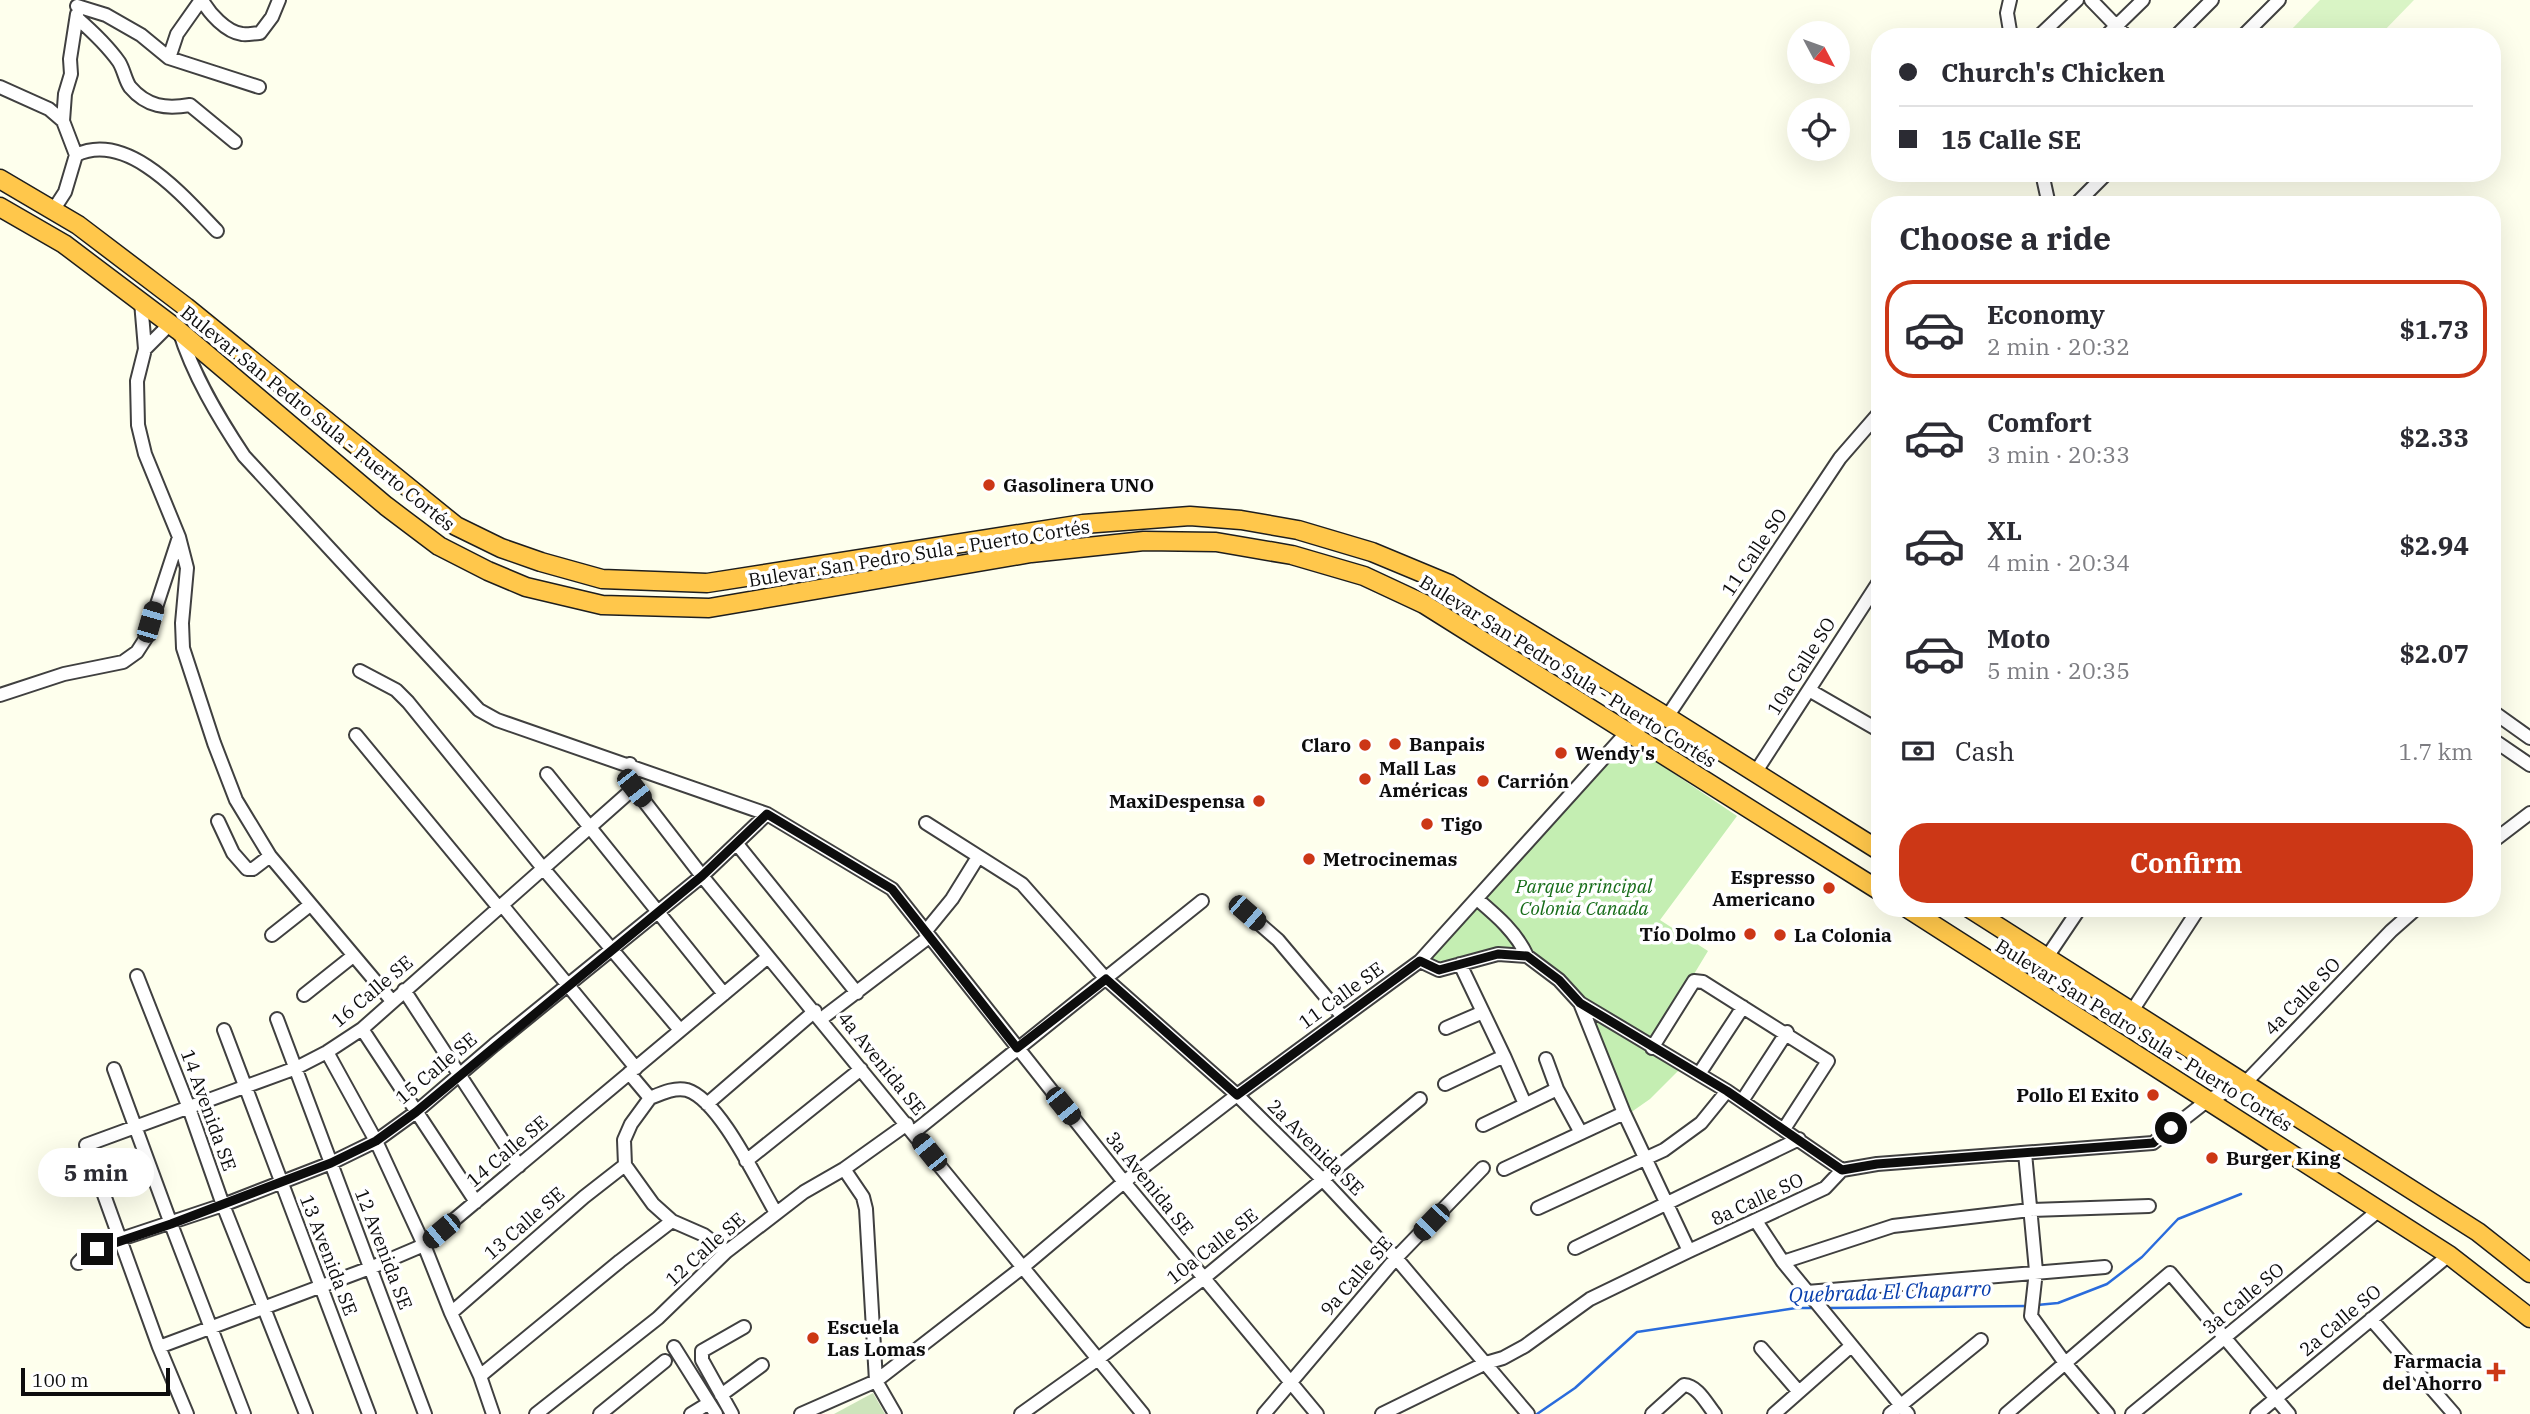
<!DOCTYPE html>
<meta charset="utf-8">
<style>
body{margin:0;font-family:"IBM Plex Serif",serif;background:#f7f7f7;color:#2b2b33;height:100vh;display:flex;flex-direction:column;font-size:26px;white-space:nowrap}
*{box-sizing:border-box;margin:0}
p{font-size:23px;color:#7c7c81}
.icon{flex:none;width:38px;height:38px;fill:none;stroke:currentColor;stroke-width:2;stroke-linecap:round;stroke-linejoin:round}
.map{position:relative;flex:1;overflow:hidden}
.side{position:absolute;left:1871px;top:196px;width:630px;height:721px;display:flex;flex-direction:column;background:#fff;border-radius:28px;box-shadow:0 7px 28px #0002}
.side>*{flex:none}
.banner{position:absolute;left:1871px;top:28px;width:630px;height:154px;border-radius:28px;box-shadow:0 7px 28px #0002;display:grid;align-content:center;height:154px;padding:0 28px;background:#fff}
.needle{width:46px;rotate:131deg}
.fabs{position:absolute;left:1787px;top:21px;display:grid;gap:14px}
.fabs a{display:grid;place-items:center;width:63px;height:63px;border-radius:50%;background:#fff;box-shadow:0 7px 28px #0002;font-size:35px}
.scale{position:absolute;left:21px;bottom:18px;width:149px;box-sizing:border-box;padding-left:7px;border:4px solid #0d0d0d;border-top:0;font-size:19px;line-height:24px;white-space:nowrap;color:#0d0d0d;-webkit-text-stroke:5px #fff;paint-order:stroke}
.end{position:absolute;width:32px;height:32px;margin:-16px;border:9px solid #0d0d0d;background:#fff;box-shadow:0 0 0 4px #fff}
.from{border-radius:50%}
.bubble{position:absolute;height:49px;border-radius:24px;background:#fff;box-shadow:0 7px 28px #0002;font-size:23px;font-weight:700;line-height:49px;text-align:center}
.car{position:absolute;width:21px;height:42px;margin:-21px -10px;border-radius:9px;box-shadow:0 0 5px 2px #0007;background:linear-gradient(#222 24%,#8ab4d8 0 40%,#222 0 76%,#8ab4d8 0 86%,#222 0)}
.banner b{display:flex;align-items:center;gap:24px;height:66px;font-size:26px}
.banner b+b{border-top:2px solid #e1e1e2}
.banner i{width:18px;height:18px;background:#2b2b33}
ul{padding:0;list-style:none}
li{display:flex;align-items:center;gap:21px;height:98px;margin:0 14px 10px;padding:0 14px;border:4px solid transparent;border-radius:28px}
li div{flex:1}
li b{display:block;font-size:26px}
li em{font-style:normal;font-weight:700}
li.current{border-color:#cc3716}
li>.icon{width:63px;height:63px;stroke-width:1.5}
h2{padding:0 28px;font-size:32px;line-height:84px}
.pay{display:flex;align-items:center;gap:18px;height:77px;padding:0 28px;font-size:26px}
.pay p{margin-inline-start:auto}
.action{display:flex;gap:14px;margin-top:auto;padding:14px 28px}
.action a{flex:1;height:80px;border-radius:28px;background:#cc3716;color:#fff;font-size:28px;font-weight:700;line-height:80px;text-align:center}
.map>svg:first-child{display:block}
.green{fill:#c4eeb2}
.cemetery{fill:#cde4bb}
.pitch{fill:#d9f4c5}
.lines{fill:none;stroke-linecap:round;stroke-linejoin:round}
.stream{stroke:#2a6cdc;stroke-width:2.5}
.minor-casing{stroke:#404040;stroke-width:16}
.highway-casing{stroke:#1e1e1e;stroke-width:21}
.minor{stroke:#fff;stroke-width:12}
.highway{stroke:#ffc74b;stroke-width:18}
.route{stroke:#0d0d0d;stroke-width:9}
.poi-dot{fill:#cc3716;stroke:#fff;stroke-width:2.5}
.labels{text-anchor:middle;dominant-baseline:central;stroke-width:7;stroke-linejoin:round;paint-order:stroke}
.street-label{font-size:19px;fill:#0d0d0d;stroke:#fff}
.poi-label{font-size:19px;font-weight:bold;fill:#0d0d0d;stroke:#fff;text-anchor:start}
.park-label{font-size:19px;font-style:italic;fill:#166c18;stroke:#fff}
.water-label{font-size:21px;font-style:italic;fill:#093fad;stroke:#fff}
</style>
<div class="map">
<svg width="2530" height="1414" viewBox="0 0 2530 1414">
<rect width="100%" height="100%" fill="#feffed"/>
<path class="green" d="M1621,738L1737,816L1660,920L1708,951L1651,1045L1580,1001L1529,954L1439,970L1420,961Z
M1584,1009L1681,1068L1650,1099L1630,1113Z"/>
<path class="cemetery" d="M873,1393L885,1414H834Z"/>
<path class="pitch" d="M2320,0H2414L2378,37H2298L2291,30Z"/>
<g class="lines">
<path class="stream" d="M2037,1305L2058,1303L2107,1284L2142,1257L2178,1219L2241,1194
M1827,1308L2027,1306
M1537,1414L1575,1388L1637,1332L1796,1308H1814"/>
<defs>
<path id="minor" d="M202,0C209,13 226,32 242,34C247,35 255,33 260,33L272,17L279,0
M2010,0L2007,13L2011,37
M2091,0L2127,37
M77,6L106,15L141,35L169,58L259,87
M77,18C93,32 107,45 119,62C124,70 125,80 130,87C147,107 166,109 190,105L235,142
M2038,37L2077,0
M2105,37L2143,0
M2175,37L2212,0
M2242,37L2279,0
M169,58L177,34L201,0
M0,87L49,109L63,121
M76,155L63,121L65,94L71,74L70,59L77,14
M2042,173L2049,205
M2075,205L2107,173
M54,209L65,192L76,155C128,130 184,197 217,231
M141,302L145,349L137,381L138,425L145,454L179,537L187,568L182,623L183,648L214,743L236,800L270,856L392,1001
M179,330C193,375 218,417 244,456L479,710L497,720L767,814L892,889L1124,1182L1317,1414
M145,349L170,324
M360,671L396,690L408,702L542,867L680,1030
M1809,690L1880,731
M0,695L64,674L123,662L137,652L146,638L179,537
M2492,711L2530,738
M356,735L499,908
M2492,739L2530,765
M630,764L634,788L702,876L1143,1414
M1755,773L1880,580
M547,774L724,994
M218,821L233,853L247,869H253L270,856
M926,823L1022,884L1106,979L1237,1095L1323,1180L1396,1258L1528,1414
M2492,842L2530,813
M737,844L857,993
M1477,899C1497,916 1516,932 1527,956
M502,905L636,1068
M1247,913L1278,940L1343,1017
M925,932L952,899L978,857
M272,935L310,905
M2047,957L2080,908
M1420,961L1439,970L1498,954L1527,956L1559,980L1580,1003L1727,1091L1842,1170
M137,976L189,1108L223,1205L306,1414
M404,990L519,1166
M304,995L353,956
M1580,1003L1624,1113L1689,1251
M2132,1011L2199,908
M277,1019L425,1414
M821,1019L929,937
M1446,1028L1483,1012
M362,1029L476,1202
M224,1030L369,1414
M1652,1048L1694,981L1703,982L1828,1061L1784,1129
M327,1052L376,1141L424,1245L451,1313L480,1376L493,1414
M1504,1056L1525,1104
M1546,1059L1557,1089L1581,1133
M114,1069L171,1224L244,1414
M629,1073L650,1098C662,1093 675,1087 687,1090C720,1100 758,1183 776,1213
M1699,1074L1743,1007
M1445,1084L1504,1056L1460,964
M650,1098L631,1124L624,1140L625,1165L653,1204L672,1221L704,1235L726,1252
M1742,1101L1787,1032
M707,1104L815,1011
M1483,1125L1557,1089
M914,1132L1202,901
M2025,1153L2036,1271L2031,1316L2065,1363L2108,1414
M746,1161L861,1069
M844,1169L863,1197L866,1209L876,1381L895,1414
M1504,1169L1624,1113
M1538,1208L1664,1150L1701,1123L1727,1091
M1756,1221L1783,1262L1908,1414
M1575,1248L1799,1139
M1783,1262L1893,1226L2030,1210L2149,1206
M78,1263L87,1254L121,1239L223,1205L331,1163L376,1141L416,1112L494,1045L702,876L767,814
M1807,1292L2105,1267
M451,1313L584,1197L625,1165
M2371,1319L2454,1414
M159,1347L370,1268L424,1245L768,957
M674,1347L716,1414
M1761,1348L1799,1392
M480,1376L620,1261L672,1221
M721,1395L762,1365
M187,1414L159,1347L86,1145L296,1068L327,1052L362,1029L634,788
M536,1414L658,1318L726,1252L804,1192L844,1169L907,1124
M600,1414L665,1361
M691,1414L709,1403
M732,1414L702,1360V1351L744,1327
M801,1414L876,1381L1023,1267L1124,1182L1237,1095L1420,961L1628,731L1667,717L1840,458L1880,412
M1021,1414L1098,1359L1204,1278L1420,1099
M1264,1414L1396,1258L1483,1168
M1382,1414L1486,1363L1503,1358L1525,1346L1590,1299L1689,1251L1825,1188L1842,1170L1877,1164L2153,1143L2208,1100L2245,1083L2391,931L2417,908
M1652,1414L1684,1385C1698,1386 1706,1403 1715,1414
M1774,1414L1851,1346
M1890,1414L1981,1340
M2006,1414L2170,1273L2289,1414
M2132,1414L2378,1211
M2257,1414L2449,1255"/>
<path id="highway" d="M0,179L78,225L186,307L456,526L501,548L541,562L602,579L707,583L1083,524L1190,516L1241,520L1298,530L1372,552L1449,584L1667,717L1880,851
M0,207L64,244L178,330L386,506L439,546L488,571L526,587L602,605L709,608L1031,553L1144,541L1216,542L1292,555L1364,576L1424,604L1880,891
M1907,908L2449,1255L2530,1318
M1969,908L2478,1232L2530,1273"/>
</defs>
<use href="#minor" class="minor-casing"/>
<use href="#highway" class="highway-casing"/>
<use href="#minor" class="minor"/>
<use href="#highway" class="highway"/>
</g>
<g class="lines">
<path class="route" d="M97,1249L171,1224L331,1163L376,1141L416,1112L702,876L767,814L892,889L1017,1048L1106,979L1237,1095L1420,961L1439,970L1498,954L1527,956L1559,980L1580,1003L1727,1091L1842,1170L1877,1164L2153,1143L2171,1128"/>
</g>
<g class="poi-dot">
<circle cx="989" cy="485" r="7"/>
<circle cx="1395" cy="744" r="7"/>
<circle cx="1365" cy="745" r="7"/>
<circle cx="1561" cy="753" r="7"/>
<circle cx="1365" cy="779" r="7"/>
<circle cx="1483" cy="781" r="7"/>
<circle cx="1259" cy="801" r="7"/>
<circle cx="1427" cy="824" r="7"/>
<circle cx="1309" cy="859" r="7"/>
<circle cx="1829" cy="888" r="7"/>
<circle cx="1750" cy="934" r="7"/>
<circle cx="1780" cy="935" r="7"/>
<circle cx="2153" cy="1095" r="7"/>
<circle cx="2212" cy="1158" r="7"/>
<circle cx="813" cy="1338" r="7"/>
<path d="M2492.5 1361.5h7v7h7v7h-7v7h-7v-7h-7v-7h7z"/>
</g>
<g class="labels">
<g class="street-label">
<text transform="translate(318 418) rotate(39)">Bulevar San Pedro Sula - Puerto Cortés</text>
<text transform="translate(1754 552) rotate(-56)">11 Calle SO</text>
<text transform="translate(919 553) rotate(-9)">Bulevar San Pedro Sula - Puerto Cortés</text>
<text transform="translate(1801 666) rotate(-58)">10a Calle SO</text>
<text transform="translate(1568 671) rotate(32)">Bulevar San Pedro Sula - Puerto Cortés</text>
<text transform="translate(372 991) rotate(-40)">16 Calle SE</text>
<text transform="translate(1341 995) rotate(-36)">11 Calle SE</text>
<text transform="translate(2302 996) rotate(-46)">4a Calle SO</text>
<text transform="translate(2144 1035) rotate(32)">Bulevar San Pedro Sula - Puerto Cortés</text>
<text transform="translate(882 1063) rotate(51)">4a Avenida SE</text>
<text transform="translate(436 1068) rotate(-40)">15 Calle SE</text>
<text transform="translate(209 1110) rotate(70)">14 Avenida SE</text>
<text transform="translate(1316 1147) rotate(45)">2a Avenida SE</text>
<text transform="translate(507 1151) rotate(-40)">14 Calle SE</text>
<text transform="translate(1150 1183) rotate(51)">3a Avenida SE</text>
<text transform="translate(1757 1199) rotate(-25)">8a Calle SO</text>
<text transform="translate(524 1223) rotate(-41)">13 Calle SE</text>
<text transform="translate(1212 1246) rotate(-38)">10a Calle SE</text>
<text transform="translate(384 1249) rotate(69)">12 Avenida SE</text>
<text transform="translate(705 1249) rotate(-42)">12 Calle SE</text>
<text transform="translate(329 1255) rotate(69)">13 Avenida SE</text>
<text transform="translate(1356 1276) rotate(-49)">9a Calle SE</text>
<text transform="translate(2243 1298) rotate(-40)">3a Calle SO</text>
<text transform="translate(2340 1320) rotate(-40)">2a Calle SO</text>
</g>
<g class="poi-label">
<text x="1003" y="485">Gasolinera UNO</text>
<text x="1409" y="744">Banpais</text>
<text x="1351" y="745" text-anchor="end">Claro</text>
<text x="1575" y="753">Wendy's</text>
<text x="1379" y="768">Mall Las<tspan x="1379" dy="22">Américas</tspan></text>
<text x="1497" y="781">Carrión</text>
<text x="1245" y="801" text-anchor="end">MaxiDespensa</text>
<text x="1441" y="824">Tigo</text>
<text x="1323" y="859">Metrocinemas</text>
<text x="1815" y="877" text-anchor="end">Espresso<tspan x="1815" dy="22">Americano</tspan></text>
<text x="1736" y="934" text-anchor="end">Tío Dolmo</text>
<text x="1794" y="935">La Colonia</text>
<text x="2139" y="1095" text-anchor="end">Pollo El Exito</text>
<text x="2226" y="1158">Burger King</text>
<text x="827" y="1327">Escuela<tspan x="827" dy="22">Las Lomas</tspan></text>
<text x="2482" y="1361" text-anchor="end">Farmacia<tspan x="2482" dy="22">del Ahorro</tspan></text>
</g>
<g class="park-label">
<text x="1584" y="886">Parque principal<tspan x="1584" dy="22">Colonia Canada</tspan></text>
</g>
<g class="water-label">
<text transform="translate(1890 1291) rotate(-2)">Quebrada El Chaparro</text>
</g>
</g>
</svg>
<div class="fabs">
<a><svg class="needle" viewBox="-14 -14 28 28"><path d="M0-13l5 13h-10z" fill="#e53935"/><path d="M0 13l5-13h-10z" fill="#7c7c81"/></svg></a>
<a><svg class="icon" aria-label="locate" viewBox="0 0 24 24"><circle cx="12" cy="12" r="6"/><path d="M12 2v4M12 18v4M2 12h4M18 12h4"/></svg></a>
</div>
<div class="scale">100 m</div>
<i class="end from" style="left:2171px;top:1128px"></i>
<i class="end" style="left:97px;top:1249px"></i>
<div class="bubble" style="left:38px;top:1148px;width:116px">5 min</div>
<i class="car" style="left:150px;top:622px;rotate:16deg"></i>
<i class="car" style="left:634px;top:788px;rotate:142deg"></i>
<i class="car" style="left:1247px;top:913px;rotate:131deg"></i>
<i class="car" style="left:1063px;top:1106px;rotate:141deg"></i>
<i class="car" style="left:929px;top:1152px;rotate:321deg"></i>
<i class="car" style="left:1431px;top:1222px;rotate:224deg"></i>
<i class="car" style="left:441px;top:1231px;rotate:230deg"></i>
<div class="banner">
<b><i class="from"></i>Church's Chicken</b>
<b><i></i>15 Calle SE</b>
</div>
<section class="side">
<h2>Choose a ride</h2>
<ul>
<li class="current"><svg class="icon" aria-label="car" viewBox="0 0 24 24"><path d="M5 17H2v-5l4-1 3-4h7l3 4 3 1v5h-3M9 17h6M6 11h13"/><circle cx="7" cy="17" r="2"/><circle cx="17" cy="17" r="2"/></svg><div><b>Economy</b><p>2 min · 20:32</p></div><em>$1.73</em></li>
<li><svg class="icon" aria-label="car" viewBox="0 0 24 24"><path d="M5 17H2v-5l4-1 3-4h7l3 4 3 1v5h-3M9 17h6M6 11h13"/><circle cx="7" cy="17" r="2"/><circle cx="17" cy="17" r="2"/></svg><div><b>Comfort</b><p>3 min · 20:33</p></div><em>$2.33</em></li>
<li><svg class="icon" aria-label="car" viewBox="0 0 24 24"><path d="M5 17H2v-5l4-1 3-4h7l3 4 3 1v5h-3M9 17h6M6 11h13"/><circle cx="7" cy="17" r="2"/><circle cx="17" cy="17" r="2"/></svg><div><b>XL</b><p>4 min · 20:34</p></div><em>$2.94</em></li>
<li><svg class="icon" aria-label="car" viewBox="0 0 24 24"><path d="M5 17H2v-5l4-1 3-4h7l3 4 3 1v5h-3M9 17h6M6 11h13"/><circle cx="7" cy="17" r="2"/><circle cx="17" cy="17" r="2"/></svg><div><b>Moto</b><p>5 min · 20:35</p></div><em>$2.07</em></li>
</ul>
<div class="pay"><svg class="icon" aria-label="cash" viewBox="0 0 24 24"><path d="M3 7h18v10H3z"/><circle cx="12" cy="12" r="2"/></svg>Cash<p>1.7 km</p></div>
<div class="action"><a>Confirm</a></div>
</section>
</div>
